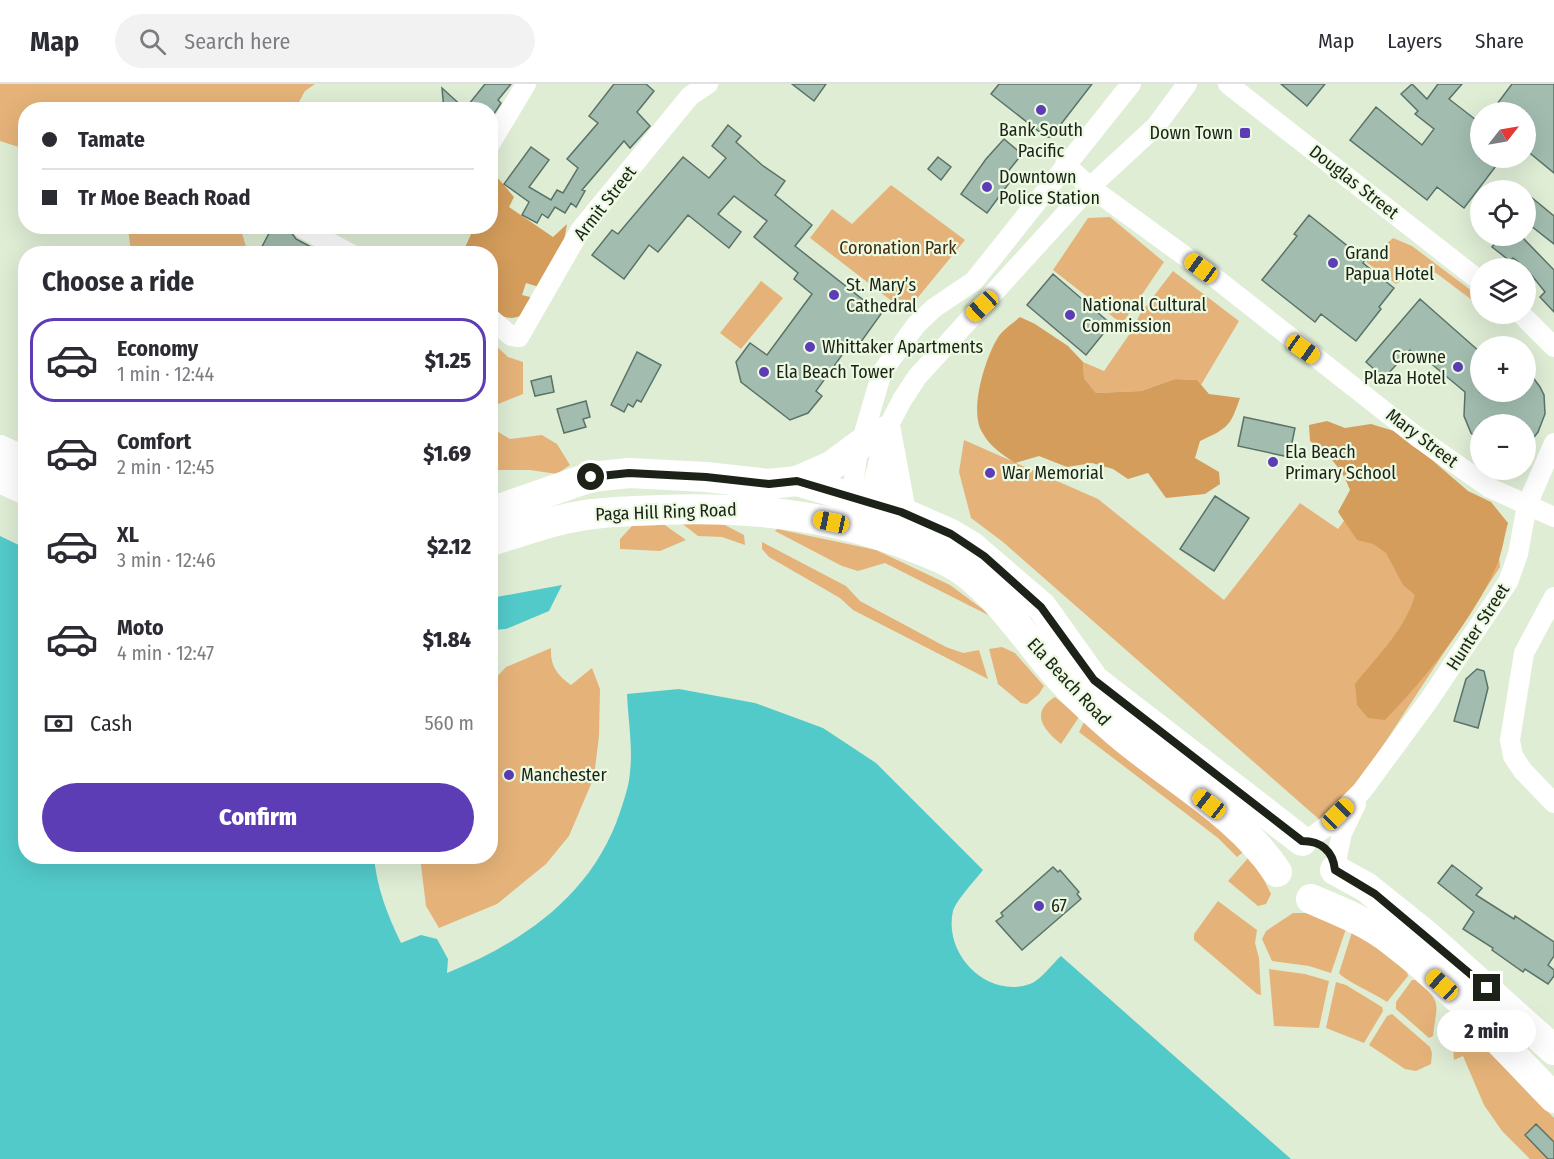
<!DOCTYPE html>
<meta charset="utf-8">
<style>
body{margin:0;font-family:"Fira Sans Condensed",sans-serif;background:#f2f2f3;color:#2b2b33;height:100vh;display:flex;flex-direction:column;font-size:22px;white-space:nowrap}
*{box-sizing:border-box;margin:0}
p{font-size:20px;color:#7c7c81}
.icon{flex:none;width:33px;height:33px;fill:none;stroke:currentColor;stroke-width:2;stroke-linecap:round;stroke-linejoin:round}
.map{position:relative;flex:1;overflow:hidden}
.panel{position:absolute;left:18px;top:162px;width:480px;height:618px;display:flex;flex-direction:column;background:#fff;border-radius:24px;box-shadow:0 6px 24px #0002}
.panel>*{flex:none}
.guide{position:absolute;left:18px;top:18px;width:480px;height:132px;border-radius:24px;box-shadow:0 6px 24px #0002;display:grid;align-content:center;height:132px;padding:0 24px;background:#fff}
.needle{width:39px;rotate:59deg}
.tools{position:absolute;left:1470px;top:18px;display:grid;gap:12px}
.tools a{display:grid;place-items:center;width:66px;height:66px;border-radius:50%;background:#fff;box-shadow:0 6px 24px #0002;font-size:30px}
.end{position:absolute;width:27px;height:27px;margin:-14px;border:8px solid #1d2219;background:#fff;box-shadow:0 0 0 3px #fff}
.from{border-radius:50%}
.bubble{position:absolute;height:42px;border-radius:21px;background:#fff;box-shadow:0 6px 24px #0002;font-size:20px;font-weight:800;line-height:42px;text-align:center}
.car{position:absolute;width:18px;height:36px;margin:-18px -9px;border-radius:8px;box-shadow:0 0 4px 2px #0007;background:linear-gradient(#f5c518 24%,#345 0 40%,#f5c518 0 76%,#345 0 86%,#f5c518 0)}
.guide b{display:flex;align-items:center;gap:21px;height:57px;font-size:22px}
.guide b+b{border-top:2px solid #e1e1e2}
.guide i{width:15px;height:15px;background:#2b2b33}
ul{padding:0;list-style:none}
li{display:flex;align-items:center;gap:18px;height:84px;margin:0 12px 9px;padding:0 12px;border:3px solid transparent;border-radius:24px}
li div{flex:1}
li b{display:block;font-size:22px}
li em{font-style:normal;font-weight:800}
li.current{border-color:#5c3db5}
li>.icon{width:54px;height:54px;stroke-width:1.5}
h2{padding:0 24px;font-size:27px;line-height:72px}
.pay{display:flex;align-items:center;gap:15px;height:66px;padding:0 24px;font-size:22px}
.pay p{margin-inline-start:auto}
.action{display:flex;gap:12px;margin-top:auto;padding:12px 24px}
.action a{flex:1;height:69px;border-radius:36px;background:#5c3db5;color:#fff;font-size:24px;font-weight:800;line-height:69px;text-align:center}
header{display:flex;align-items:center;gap:36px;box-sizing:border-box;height:84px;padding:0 30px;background:#fff;border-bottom:2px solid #e1e1e2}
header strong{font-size:28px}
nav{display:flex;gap:33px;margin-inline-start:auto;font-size:21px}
.search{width:420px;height:54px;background:#f2f2f3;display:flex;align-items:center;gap:15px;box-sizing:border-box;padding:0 21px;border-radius:33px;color:#7c7c81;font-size:22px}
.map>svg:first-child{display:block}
.green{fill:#e5b379}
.forest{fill:#d49d5c}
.water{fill:#53caca}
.building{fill:#a2bdb0;stroke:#5a7367;stroke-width:1.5}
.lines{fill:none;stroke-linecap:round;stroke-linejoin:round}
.minor{stroke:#fff;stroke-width:20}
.highway{stroke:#fff;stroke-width:30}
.route{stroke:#1d2219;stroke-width:8}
.poi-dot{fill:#5c3db5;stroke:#ecfae2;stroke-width:2}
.labels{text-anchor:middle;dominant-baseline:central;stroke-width:4.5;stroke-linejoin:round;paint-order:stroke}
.poi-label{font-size:18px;fill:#1d2219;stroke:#ecfae2;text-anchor:start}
.street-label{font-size:18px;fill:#1d2219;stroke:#ecfae2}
.park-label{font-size:18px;fill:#422b0e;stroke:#ecfae2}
</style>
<header>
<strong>Map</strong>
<div class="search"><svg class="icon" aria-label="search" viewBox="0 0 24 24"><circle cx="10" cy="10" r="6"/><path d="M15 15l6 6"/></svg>Search here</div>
<nav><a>Map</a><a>Layers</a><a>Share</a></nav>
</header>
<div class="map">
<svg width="1554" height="1075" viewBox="0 0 1554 1075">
<rect width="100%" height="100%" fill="#dfedd5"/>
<path class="green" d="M0,0H315L305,7L295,25L26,26L25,65L0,57Z
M891,101L965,156L906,228L810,154L832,125L852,140Z
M1110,133L1164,178L1122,240L1053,186L1088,134Z
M128,143H240L248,169H131Z
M1393,154L1412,162L1480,213V222L1436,189L1415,188L1396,200L1366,178Z
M1173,187L1239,237L1201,301L1197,296L1175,295L1141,307L1096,309L1084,294L1083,278L1104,287L1133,245L1140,230Z
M761,197L783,214L741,265L720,249Z
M491,257L508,273L523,278V310L491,323Z
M490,326L495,346L510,355L542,351L557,360L570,381L557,390L530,386H491Z
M964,356L1098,415L1224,516L1300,419L1338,445L1397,365L1497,449L1500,483L1329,744L1003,458L971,434L959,388Z
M680,438L723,440L744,451L745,461L722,453L698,452Z
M662,439L686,456L660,467L620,465V455L632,442Z
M777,445L876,466L950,501L996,535L885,479L858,487L842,482L775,447Z
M762,458L846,502L860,517L946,563L963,569L979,566L988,595L853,526L840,514L769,473L762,465Z
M1002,563L1015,569L1044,602L1039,610L1027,620L1021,619L998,600L989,565Z
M551,564C550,582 557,591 571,601L592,584L600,605L599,652L594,693L569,752L546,780L497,820L439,844L426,822L420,773L490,772L491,599L506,583Z
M1055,613L1079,633L1061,660C1044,646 1029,629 1055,613Z
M1084,638L1243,764L1242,769L1237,773L1218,754L1079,648Z
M1248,774L1257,782L1271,810L1266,820L1258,822L1228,797Z
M1218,817L1257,846L1255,859L1259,874L1261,911L1257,910L1194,856V850Z
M1293,829H1323L1347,842L1331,889L1309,882L1272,877L1262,855L1266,847Z
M1352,848H1357L1407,888L1408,892L1387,918C1377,911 1344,896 1339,889Z
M1269,885L1305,890L1329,897L1319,944L1274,942Z
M1412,896H1415C1443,919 1437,917 1433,952L1429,954L1396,925V918Z
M1336,898L1346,901L1382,923L1383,927L1364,959L1326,944Z
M1392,930L1430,963L1432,969L1431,980L1416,987L1405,985L1369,961L1387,932Z
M1455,934L1554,1034V1075H1530L1502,1047L1484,1021L1463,972L1454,976L1452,952Z"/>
<path class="forest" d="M491,86L514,113L509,123L553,153L567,140L563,163L539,203L526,199L522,211L538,215C520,234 516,240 491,227L490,170H462L472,148V143L490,142Z
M1020,233L1035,240L1068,262L1083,278L1084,294L1096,309L1141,307L1175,295L1197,296L1209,310L1240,314C1230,343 1228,344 1200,357L1195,374L1219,388L1220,400L1205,410L1166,414L1148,389L1128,395L1113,385L1092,379L1067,383L1039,372L1015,379C1002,370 990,363 982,348C969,327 985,275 997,255C1002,246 1013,239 1020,233Z
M1327,337L1345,344L1371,340L1394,347L1432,376L1468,407L1491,418L1508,439C1504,453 1502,470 1496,483C1474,534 1424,596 1385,636L1368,634L1357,621L1355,600C1377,572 1405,546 1415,511L1403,501L1386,469L1373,460L1357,456L1338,428L1350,406C1342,384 1329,371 1310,357L1309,341Z"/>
<path class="water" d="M0,452L25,464L26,772L374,773C377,804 387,830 401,859L421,851L437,855L448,875L447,889C524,858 593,810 620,728C624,716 629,702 630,688C633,663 628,635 627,610L679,605L755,619L823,644L876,679L983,786C975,796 956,817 953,827C943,871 988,915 1030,900C1041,896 1052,880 1061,872L1291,1075H0Z
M562,501L549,527L506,545L491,546V514Z"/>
<path class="building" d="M485,0H511L498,16L501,19L490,36V26H444L442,4L465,25Z
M614,0H646L654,7L637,28L650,42L630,64L624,57L582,106L585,107L576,123L571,119L565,129L555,123L548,134L542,130L537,139L522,131L529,118L504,100L531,63L549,76L529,103L551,116L557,106L563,109L578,84L567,75L598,39L589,32Z
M792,0H826L814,17Z
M999,0H1092L1051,53H1046L991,10Z
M1281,0H1325L1307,22Z
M1412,0L1427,15L1438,0H1462L1449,15L1480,39V74H1502L1464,124L1437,103L1427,116L1350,56L1376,23L1422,61L1434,45L1415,30L1418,27L1401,10Z
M1512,0H1554V89L1526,66V28H1491Z
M728,41L741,52L736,58L762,81L785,97L775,111L812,141L795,162L881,230L858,262L852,257L816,307L822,312L808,329L790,336L741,298L736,278L750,259L767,271L812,210L794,195L798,189L754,153L767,137L734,112L718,130L741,148L729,164L688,131L658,168L649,161L624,195L592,171L612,146L618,150L683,73L709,94L726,74L712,62Z
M1004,55L1022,70L1006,90L1012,95L987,129L961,110L986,75Z
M938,73L951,83L941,96L928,85Z
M1531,113L1554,132V160L1526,138V119Z
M1309,131L1365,176L1363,179L1394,204L1379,223L1381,225L1356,257L1321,230L1315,238L1262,196L1297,152L1294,150Z
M273,142H281L291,148L296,155L324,170H258Z
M1501,152H1521L1554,186V228L1540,213L1545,208L1526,184L1513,174L1510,177L1492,163Z
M1053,190L1111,240L1086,271L1027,221Z
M1420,215L1480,268V308H1526V284L1540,303L1544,311L1545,330L1538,348L1526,363V340H1480V357L1471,349L1464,332L1465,308L1422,272L1420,275L1410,266L1384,294L1366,278Z
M637,268L661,281L641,318L637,316L633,323L628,320L624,328L611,321Z
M551,292L554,308L535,312L531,297Z
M586,317L590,333L583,335L586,343L564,349L557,325Z
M1244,333L1295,344L1289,373L1238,362Z
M1215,412L1249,434L1214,487L1180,465Z
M1477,585L1484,587L1488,604L1478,644L1454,637L1466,595Z
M1452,781L1482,804L1476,811L1514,835L1515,832L1554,858V872L1548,881L1554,886V892L1548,900L1525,885L1523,888L1492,866L1493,864L1463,845L1474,828L1438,799Z
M1053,783L1058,788L1060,786L1079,808L1077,810L1081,815L1022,866L996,837L1003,832L1001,829Z
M1536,1040L1554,1058V1075H1548L1525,1051Z"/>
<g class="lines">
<path class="minor" d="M1228,0L1480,197
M490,60L526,0
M1065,80L1090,103L1219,197L1416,352L1490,404L1554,433
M302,144L351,170
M1521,230L1554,263
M490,234L511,252L519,253L581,145L690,12L708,0
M850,423L857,373L882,288L916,241L934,224L974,197L1131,0
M866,430L886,347L902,316L917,293L1090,103L1156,42L1187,0
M1554,513L1524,569L1510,656L1513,672L1523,687L1554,719
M1306,757L1327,742L1362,707L1429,616L1508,498L1518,470L1527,421L1554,359
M1335,782L1342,749L1356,720"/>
<path class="highway" d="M886,347L901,428
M0,366L26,378
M0,394L26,406
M797,397L901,428L951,450L971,462L1042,523L1094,596L1302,757
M490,428L591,393L629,389L706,393L769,400L797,397L831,382L861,360
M490,457C525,447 558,434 593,430C615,427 637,427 658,426C743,423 824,429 905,460C926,468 949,476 967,490C1004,519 1029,559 1060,594C1075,611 1093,627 1110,642C1163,690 1237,727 1277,788
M1335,786L1366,803L1426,851L1554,966
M1311,815C1339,827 1368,838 1392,857C1452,902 1502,961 1554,1014"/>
</g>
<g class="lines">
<path class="route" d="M591,393L629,389L706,393L769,400L797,397L901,428L951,450L984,472L1041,523L1094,596L1302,757C1321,757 1333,767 1335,786L1375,810L1487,904"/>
</g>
<g class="poi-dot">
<circle cx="1041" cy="26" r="6"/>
<rect x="1239" y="43" width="12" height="12" rx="3"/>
<circle cx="987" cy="103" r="6"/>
<circle cx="1333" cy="179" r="6"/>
<circle cx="834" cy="211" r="6"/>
<circle cx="1070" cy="231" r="6"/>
<circle cx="810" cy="263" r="6"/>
<circle cx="1458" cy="283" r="6"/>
<circle cx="764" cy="288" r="6"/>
<circle cx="1273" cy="378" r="6"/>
<circle cx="990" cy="389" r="6"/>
<circle cx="509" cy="691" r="6"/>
<circle cx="1039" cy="822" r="6"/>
</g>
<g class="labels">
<g class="poi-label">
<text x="1041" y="46" text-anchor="middle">Bank South<tspan x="1041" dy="21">Pacific</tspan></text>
<text x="1233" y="49" text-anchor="end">Down Town</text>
<text x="999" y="93">Downtown<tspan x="999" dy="21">Police Station</tspan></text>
<text x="1345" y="169">Grand<tspan x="1345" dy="21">Papua Hotel</tspan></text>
<text x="846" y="201">St. Mary’s<tspan x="846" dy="21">Cathedral</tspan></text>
<text x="1082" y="221">National Cultural<tspan x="1082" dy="21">Commission</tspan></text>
<text x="822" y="263">Whittaker Apartments</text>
<text x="1446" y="273" text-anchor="end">Crowne<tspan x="1446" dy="21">Plaza Hotel</tspan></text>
<text x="776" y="288">Ela Beach Tower</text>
<text x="1285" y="368">Ela Beach<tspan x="1285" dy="21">Primary School</tspan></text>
<text x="1002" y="389">War Memorial</text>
<text x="521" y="691">Manchester</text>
<text x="1051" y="822">67</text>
</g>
<g class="street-label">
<text transform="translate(1354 98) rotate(38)">Douglas Street</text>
<text transform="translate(605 119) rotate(-52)">Armit Street</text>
<text transform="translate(1422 354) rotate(37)">Mary Street</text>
<text transform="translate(666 428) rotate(-2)">Paga Hill Ring Road</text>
<text transform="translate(1478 543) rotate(-57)">Hunter Street</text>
<text transform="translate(1069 598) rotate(47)">Ela Beach Road</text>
</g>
<g class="park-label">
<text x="898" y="164">Coronation Park</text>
</g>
</g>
</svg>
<div class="tools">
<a><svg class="needle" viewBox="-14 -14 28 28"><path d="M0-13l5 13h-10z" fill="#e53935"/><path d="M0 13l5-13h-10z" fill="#7c7c81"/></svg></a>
<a><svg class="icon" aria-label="locate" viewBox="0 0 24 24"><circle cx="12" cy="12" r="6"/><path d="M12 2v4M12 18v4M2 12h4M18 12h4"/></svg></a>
<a><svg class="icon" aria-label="layers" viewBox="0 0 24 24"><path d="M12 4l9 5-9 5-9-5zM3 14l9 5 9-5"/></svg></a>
<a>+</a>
<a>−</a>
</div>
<i class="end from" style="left:591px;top:393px"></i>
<i class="end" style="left:1487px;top:904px"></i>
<div class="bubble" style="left:1437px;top:926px;width:99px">2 min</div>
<i class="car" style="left:1201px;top:184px;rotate:306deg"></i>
<i class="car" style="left:982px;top:222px;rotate:227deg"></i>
<i class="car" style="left:1303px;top:265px;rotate:125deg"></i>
<i class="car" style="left:831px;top:438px;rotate:282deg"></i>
<i class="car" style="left:1209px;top:720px;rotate:308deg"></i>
<i class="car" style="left:1338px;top:730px;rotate:45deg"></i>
<i class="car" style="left:1442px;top:901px;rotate:312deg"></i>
<div class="guide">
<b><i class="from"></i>Tamate</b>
<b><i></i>Tr Moe Beach Road</b>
</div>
<section class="panel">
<h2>Choose a ride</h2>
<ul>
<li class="current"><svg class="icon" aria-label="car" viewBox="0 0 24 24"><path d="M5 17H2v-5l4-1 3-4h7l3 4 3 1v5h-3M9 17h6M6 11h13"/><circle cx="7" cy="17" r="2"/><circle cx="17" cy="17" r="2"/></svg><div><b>Economy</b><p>1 min · 12:44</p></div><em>$1.25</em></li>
<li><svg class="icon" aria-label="car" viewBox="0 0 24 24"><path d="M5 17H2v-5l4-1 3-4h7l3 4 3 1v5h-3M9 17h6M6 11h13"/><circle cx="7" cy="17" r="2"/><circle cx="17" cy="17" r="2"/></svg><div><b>Comfort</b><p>2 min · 12:45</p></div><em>$1.69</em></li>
<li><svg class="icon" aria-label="car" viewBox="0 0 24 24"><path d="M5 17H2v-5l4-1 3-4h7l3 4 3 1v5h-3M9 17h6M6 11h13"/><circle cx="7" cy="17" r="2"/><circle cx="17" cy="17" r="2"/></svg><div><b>XL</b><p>3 min · 12:46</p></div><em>$2.12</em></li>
<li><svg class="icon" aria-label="car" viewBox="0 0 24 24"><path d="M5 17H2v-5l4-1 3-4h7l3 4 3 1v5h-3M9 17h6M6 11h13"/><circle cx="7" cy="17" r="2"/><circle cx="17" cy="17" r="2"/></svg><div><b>Moto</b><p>4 min · 12:47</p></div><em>$1.84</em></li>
</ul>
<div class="pay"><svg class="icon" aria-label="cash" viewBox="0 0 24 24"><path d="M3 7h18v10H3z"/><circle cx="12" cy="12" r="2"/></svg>Cash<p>560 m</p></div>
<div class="action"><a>Confirm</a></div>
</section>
</div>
